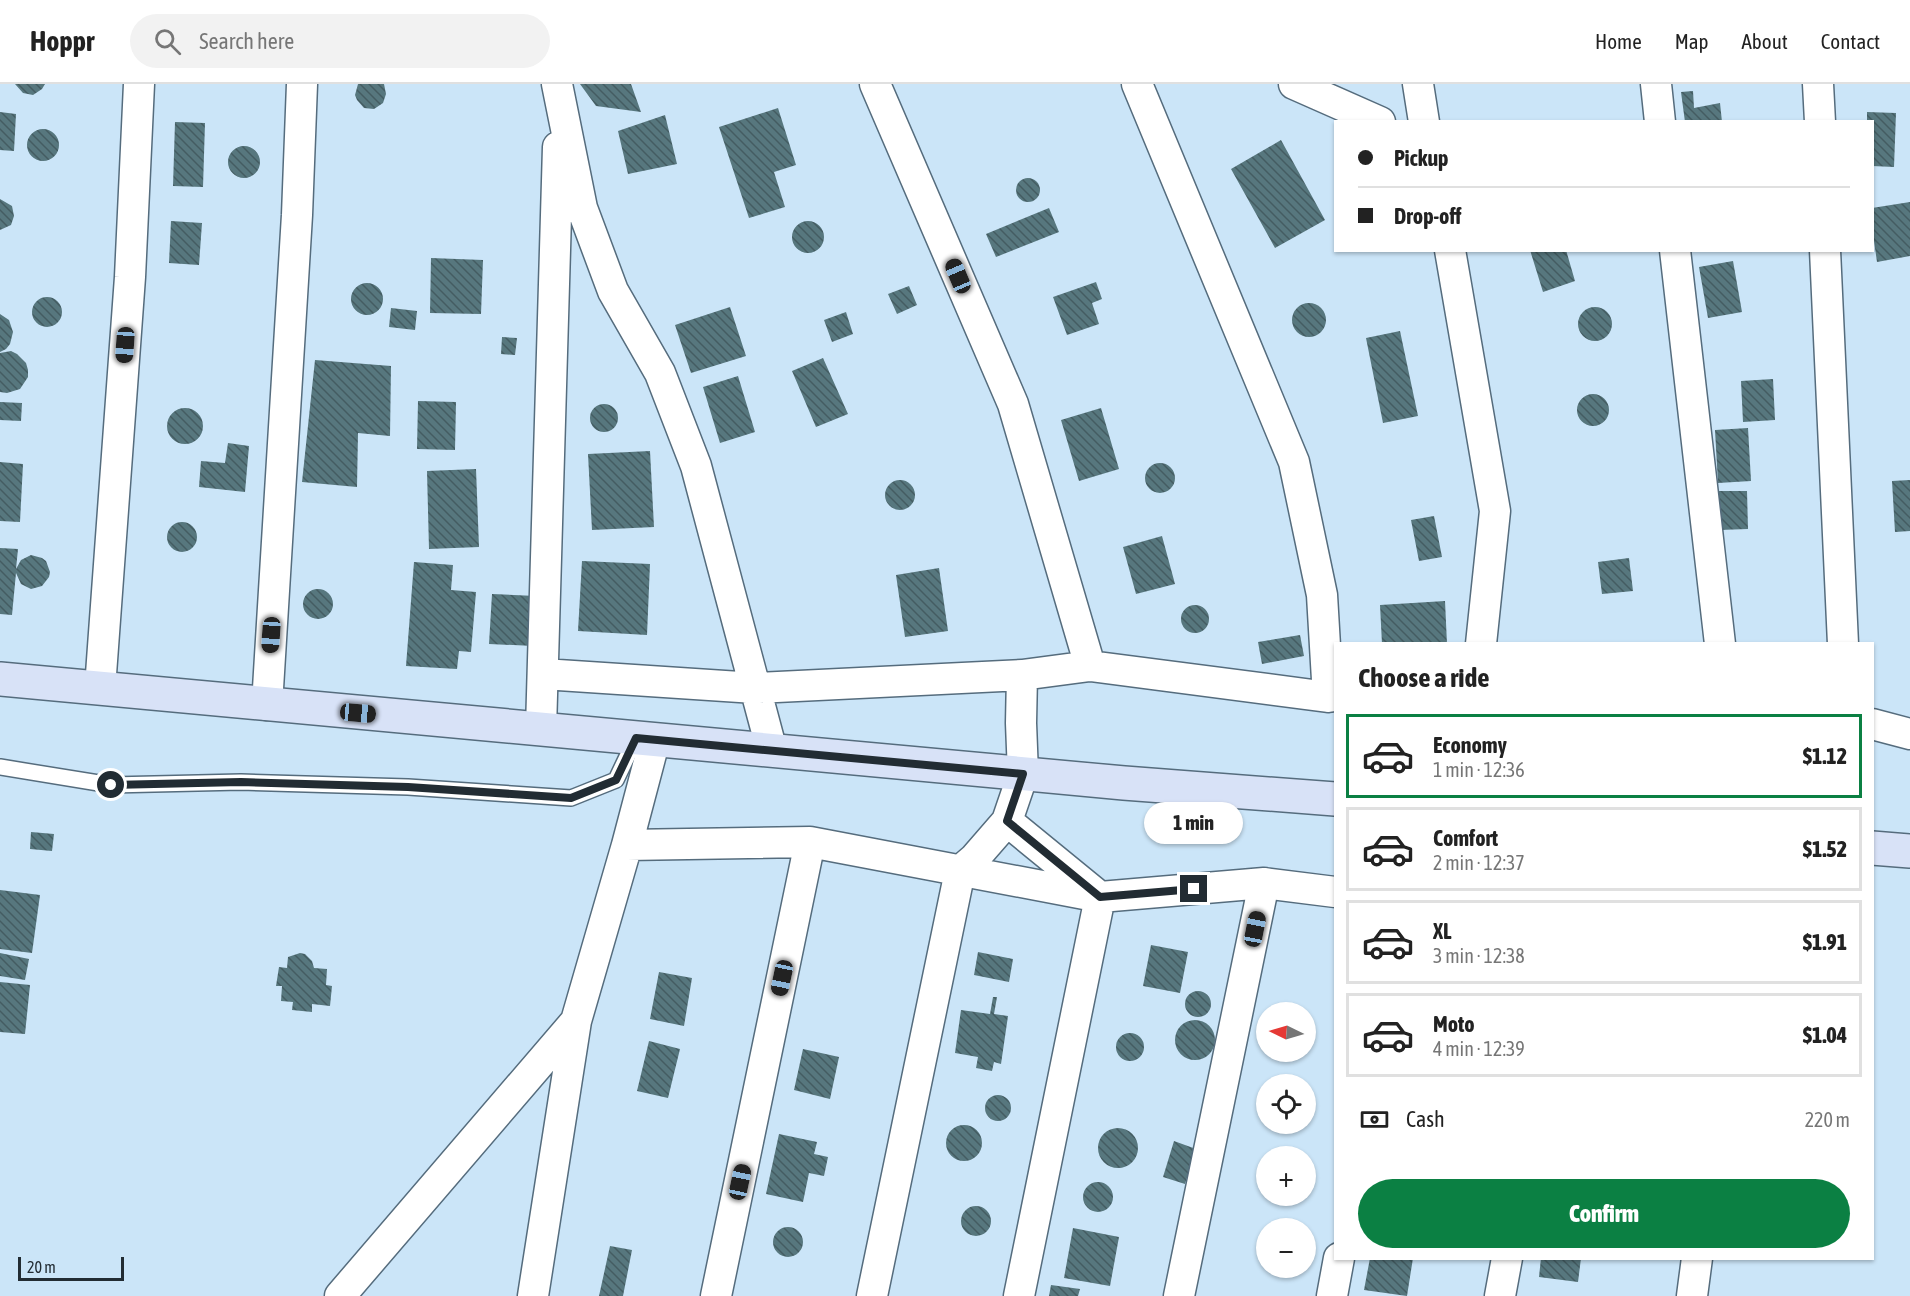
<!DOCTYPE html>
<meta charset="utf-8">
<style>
body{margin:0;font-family:"Asap Condensed",sans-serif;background:#f2f2f2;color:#222;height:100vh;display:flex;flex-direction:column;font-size:22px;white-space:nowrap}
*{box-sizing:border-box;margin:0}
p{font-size:20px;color:#767676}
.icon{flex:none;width:33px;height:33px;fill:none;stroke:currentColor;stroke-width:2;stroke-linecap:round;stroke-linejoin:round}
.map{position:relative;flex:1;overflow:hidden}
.drawer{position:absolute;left:1334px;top:558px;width:540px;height:618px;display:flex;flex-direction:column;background:#fff;border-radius:0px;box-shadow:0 2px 4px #0004}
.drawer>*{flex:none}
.top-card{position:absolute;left:1334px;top:36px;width:540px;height:132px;border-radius:0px;box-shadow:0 2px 4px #0004;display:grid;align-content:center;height:132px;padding:0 24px;background:#fff}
.needle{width:39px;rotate:275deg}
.controls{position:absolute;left:1256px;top:918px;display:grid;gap:12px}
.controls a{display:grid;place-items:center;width:60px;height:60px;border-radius:50%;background:#fff;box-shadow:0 2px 4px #0004;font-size:30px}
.scale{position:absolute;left:18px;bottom:15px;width:106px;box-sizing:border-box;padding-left:6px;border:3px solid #222c33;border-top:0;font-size:16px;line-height:21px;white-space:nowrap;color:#222c33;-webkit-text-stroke:4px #cbe5f8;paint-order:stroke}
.end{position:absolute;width:27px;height:27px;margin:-14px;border:8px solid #222c33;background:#fff;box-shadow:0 0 0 3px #fff}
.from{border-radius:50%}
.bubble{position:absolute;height:42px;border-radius:21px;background:#fff;box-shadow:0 2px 4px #0004;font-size:20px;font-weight:800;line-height:42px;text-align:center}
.car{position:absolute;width:18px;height:36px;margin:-18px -9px;border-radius:8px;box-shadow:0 0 4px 2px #0007;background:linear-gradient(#222 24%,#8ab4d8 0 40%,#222 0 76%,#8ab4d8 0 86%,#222 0)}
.top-card b{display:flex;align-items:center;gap:21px;height:57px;font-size:22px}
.top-card b+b{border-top:2px solid #e0e0e0}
.top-card i{width:15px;height:15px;background:#222}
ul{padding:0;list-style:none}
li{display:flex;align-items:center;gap:18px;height:84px;margin:0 12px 9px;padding:0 12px;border:3px solid #e0e0e0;border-radius:0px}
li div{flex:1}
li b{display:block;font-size:22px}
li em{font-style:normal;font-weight:800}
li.on{border-color:#0b8043}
li>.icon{width:54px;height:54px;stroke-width:1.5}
h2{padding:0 24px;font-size:27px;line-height:72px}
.pay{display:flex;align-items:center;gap:15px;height:66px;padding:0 24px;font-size:22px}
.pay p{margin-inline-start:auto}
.cta{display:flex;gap:12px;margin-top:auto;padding:12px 24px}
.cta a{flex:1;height:69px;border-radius:36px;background:#0b8043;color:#fff;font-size:24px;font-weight:800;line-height:69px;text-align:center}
header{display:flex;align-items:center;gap:36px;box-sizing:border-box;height:84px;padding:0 30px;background:#fff;border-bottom:2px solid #e0e0e0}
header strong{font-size:28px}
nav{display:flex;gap:33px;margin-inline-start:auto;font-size:21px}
.search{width:420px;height:54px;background:#f2f2f2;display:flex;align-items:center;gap:15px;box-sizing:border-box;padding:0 21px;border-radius:33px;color:#767676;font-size:22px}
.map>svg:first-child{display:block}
.building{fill:url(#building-back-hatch)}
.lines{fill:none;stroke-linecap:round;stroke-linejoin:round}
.service-casing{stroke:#556c7d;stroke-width:18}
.minor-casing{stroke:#556c7d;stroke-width:33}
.secondary-casing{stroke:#556c7d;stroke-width:36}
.service{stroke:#fff;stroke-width:15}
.minor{stroke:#fff;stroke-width:30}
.secondary{stroke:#d8e2f7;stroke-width:33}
.route{stroke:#222c33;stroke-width:8}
</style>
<header>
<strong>Hoppr</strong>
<div class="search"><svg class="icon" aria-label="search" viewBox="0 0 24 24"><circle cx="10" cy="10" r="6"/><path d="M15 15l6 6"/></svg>Search here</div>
<nav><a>Home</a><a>Map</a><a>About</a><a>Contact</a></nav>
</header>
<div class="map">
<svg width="1910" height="1212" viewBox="0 0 1910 1212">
<defs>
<pattern id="building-back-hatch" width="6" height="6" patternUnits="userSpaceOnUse" patternTransform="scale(1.5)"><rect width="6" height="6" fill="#57777e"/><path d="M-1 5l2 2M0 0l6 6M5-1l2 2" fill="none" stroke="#445c62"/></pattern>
</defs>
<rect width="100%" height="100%" fill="#cbe5f8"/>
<path class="building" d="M15,0H45L42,5L33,11L23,9Z
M358,0H384L386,10L383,19L374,25L364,24L357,16L355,11Z
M580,0H631L641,28L596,22Z
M1693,7L1694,24L1720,19L1722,38H1685L1681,8Z
M778,24L796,81L774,88L785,123L749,134L719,43Z
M0,28L16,30L14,67L0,66Z
M1867,28L1896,29L1894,83L1872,82V38H1867Z
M665,31L677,80L628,90L618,47Z
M175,38L205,39L203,103L173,102Z
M27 61a16 16 0 1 1 32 0a16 16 0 1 1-32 0Z
M1281,56L1325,136L1275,164L1231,85Z
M228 78a16 16 0 1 1 32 0a16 16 0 1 1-32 0Z
M1016 106a12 12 0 1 1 24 0a12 12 0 1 1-24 0Z
M0,115L12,122L14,132L11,141L0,146Z
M1910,118V172L1877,178L1872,143V124Z
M1049,124L1059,148L996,173L986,150Z
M792 153a16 16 0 1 1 32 0a16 16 0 1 1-32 0Z
M171,137L202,139L199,181L169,179Z
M1530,166H1566L1575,197L1543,208Z
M431,174L483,176L481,230L430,229Z
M1733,177L1742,228L1708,234L1699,183Z
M1096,198L1102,215L1092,219L1099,240L1067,251L1053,213Z
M351 215a16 16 0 1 1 32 0a16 16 0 1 1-32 0Z
M909,202L917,221L897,230L888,210Z
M32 228a15 15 0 1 1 30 0a15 15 0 1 1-30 0Z
M1292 236a17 17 0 1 1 34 0a17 17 0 1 1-34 0Z
M1578 240a17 17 0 1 1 34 0a17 17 0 1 1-34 0Z
M730,223L746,272L691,289L675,241Z
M391,224L417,227L415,246L389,243Z
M846,228L853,250L832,258L824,236Z
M0,230L9,236L13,248L10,260L6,265L0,268Z
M1400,247L1418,332L1383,339L1366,254Z
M502,253L517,254L515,271L501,270Z
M11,267L17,270L26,279L28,286V293L20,305L7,309L0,308V269Z
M823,274L848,330L816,343L792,287Z
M315,276L391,282L390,352L358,349L357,403L302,398Z
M738,292L755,348L720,359L703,303Z
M1773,295L1775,336L1743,338L1741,297Z
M1577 326a16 16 0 1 1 32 0a16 16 0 1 1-32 0Z
M418,317L456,318L455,366L417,365Z
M0,318L22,319L21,337L0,336Z
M590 334a14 14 0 1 1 28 0a14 14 0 1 1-28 0Z
M1101,324L1119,385L1079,397L1061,336Z
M167 342a18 18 0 1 1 36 0a18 18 0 1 1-36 0Z
M1748,344L1751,397L1718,399L1715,346Z
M228,359L249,362L245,408L199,403L201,377L225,379Z
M650,367L654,443L592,446L588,370Z
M0,378L23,380L20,438L0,437Z
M1145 394a15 15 0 1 1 30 0a15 15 0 1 1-30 0Z
M476,385L479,463L429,465L427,387Z
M885 411a15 15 0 1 1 30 0a15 15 0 1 1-30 0Z
M1910,396V447L1895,448L1892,397Z
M1718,407H1747L1748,445L1719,446Z
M1434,432L1442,473L1419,477L1411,436Z
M167 453a15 15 0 1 1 30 0a15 15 0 1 1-30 0Z
M1162,452L1175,500L1136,510L1123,463Z
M0,464L18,465L16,485L21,476L31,471L42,474L46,477L50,488L49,493L42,502L31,505L21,500L16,489L12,531L0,530Z
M1629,474L1633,507L1602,510L1598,478Z
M582,477L650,480L647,551L578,547Z
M414,478L453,481L451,506L476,508L471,568L459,567L457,585L406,582Z
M939,484L948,547L905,553L896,491Z
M303 520a15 15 0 1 1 30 0a15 15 0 1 1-30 0Z
M492,510L536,512L534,562L489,560Z
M1445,517L1447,560H1382L1380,521Z
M1181 535a14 14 0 1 1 28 0a14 14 0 1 1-28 0Z
M1300,551L1304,572L1262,580L1258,558Z
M31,748L54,750L52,767L30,765Z
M0,806L40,811L32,869L0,865Z
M1151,861L1188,868L1180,909L1143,902Z
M978,868L1013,875L1009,898L974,891Z
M0,869L29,875L25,896L0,892Z
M300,869L305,870L312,877L314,884L327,885L326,901L332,902L330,922L312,920V928L292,926L293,918L281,917L282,902H276L279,883L287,884L288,873Z
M659,888L692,894L684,942L650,935Z
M0,898L30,901L25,950L0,948Z
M1185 920a13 13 0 1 1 26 0a13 13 0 1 1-26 0Z
M993,913H997L994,930L1008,932L1001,980L994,978L992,987L976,984L978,973L955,969L961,926L990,930Z
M1175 956a20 20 0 1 1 40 0a20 20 0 1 1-40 0Z
M1116 963a14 14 0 1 1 28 0a14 14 0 1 1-28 0Z
M649,957L680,965L668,1014L637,1007Z
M803,965L839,973L830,1015L794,1006Z
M985 1024a13 13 0 1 1 26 0a13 13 0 1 1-26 0Z
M946 1059a18 18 0 1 1 36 0a18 18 0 1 1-36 0Z
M1098 1064a20 20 0 1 1 40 0a20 20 0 1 1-40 0Z
M779,1050L817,1058L814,1070L828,1073L824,1092L809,1089L803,1118L766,1110Z
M1174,1057L1196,1065L1185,1100L1163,1093Z
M1083 1113a15 15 0 1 1 30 0a15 15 0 1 1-30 0Z
M961 1137a15 15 0 1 1 30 0a15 15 0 1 1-30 0Z
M773 1158a15 15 0 1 1 30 0a15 15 0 1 1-30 0Z
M1073,1144L1119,1153L1110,1202L1064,1194Z
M610,1162L632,1166L623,1212H599Z
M1370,1174H1413L1407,1212L1364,1206Z
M1541,1174H1581L1578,1198L1539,1193Z
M1051,1201L1080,1205L1078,1212H1049Z"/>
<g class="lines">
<defs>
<path id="service" d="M0,683L111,701L241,698L408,703L571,714L616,696L636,654"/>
<path id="minor" d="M557,0L582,124L613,207L660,289L696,382L772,667
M875,0L1013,320L1090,582
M1137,0L1294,378L1322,511L1328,613
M1294,0L1380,38
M1418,0L1424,38
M1656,0L1660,38
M1818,0L1820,38
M1450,166L1495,427L1481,560
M1675,166L1720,560
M1825,166L1843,560
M543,590L755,604L1022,591
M100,604L130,193L139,0
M267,621L297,131L302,0
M1872,640L1910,650
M541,645L558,63
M1007,737L1100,813L1019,1212
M627,761L655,655
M340,1212L576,937L627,761L810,758L1100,813L1264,799L1335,808
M533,1212L576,937
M716,1212L810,758
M872,1212L960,787L974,775L1007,737L1023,690L1021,639L1022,591L1090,582L1328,613L1335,612
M1179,1212L1264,799
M1332,1212L1339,1174
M1500,1212L1507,1174
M1692,1212L1697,1174"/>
<path id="secondary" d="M0,595L1124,699L1335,715
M1872,764L1910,767"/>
</defs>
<use href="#service" class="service-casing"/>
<use href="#minor" class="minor-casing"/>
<use href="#secondary" class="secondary-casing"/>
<use href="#service" class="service"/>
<use href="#minor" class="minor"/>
<use href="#secondary" class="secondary"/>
</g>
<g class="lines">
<path class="route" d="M111,701L241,698L408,703L571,714L616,696L636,654L1023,690L1007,737L1100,813L1194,805"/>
</g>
</svg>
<div class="controls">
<a><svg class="needle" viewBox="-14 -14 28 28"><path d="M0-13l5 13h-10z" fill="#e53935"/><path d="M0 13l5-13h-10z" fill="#767676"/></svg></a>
<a><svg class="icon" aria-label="locate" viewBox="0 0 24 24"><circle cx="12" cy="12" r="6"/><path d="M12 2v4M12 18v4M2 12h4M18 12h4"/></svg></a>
<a>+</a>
<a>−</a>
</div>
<div class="scale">20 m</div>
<i class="end from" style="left:111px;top:701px"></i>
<i class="end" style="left:1194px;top:805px"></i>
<div class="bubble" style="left:1144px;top:718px;width:99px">1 min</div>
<i class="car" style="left:958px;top:192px;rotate:337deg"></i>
<i class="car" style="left:125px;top:261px;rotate:184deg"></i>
<i class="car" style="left:271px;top:551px;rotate:184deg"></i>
<i class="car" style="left:358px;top:629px;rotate:95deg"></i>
<i class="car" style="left:1255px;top:845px;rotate:11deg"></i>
<i class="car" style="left:782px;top:894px;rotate:192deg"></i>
<i class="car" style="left:740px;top:1098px;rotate:12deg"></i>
<div class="top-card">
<b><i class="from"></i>Pickup</b>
<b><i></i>Drop-off</b>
</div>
<section class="drawer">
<h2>Choose a ride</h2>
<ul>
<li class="on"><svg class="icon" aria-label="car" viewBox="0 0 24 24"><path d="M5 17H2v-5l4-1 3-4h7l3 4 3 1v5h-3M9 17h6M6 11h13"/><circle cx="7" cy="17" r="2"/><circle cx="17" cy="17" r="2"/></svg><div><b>Economy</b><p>1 min · 12:36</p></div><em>$1.12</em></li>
<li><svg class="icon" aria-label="car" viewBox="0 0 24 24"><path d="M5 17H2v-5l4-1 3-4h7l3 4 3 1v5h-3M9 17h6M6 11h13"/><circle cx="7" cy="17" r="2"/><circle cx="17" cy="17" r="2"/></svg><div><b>Comfort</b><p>2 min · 12:37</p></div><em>$1.52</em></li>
<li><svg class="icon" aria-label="car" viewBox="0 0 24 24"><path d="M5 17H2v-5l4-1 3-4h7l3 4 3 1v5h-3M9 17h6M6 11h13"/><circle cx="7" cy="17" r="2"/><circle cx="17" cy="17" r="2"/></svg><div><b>XL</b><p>3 min · 12:38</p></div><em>$1.91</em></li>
<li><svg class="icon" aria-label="car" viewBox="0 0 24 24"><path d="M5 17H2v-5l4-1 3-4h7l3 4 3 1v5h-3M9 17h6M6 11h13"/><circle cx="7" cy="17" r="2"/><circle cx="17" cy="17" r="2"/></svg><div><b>Moto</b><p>4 min · 12:39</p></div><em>$1.04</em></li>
</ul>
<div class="pay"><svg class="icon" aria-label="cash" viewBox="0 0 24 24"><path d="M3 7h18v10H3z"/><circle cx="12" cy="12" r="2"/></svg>Cash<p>220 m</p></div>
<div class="cta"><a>Confirm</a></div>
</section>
</div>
